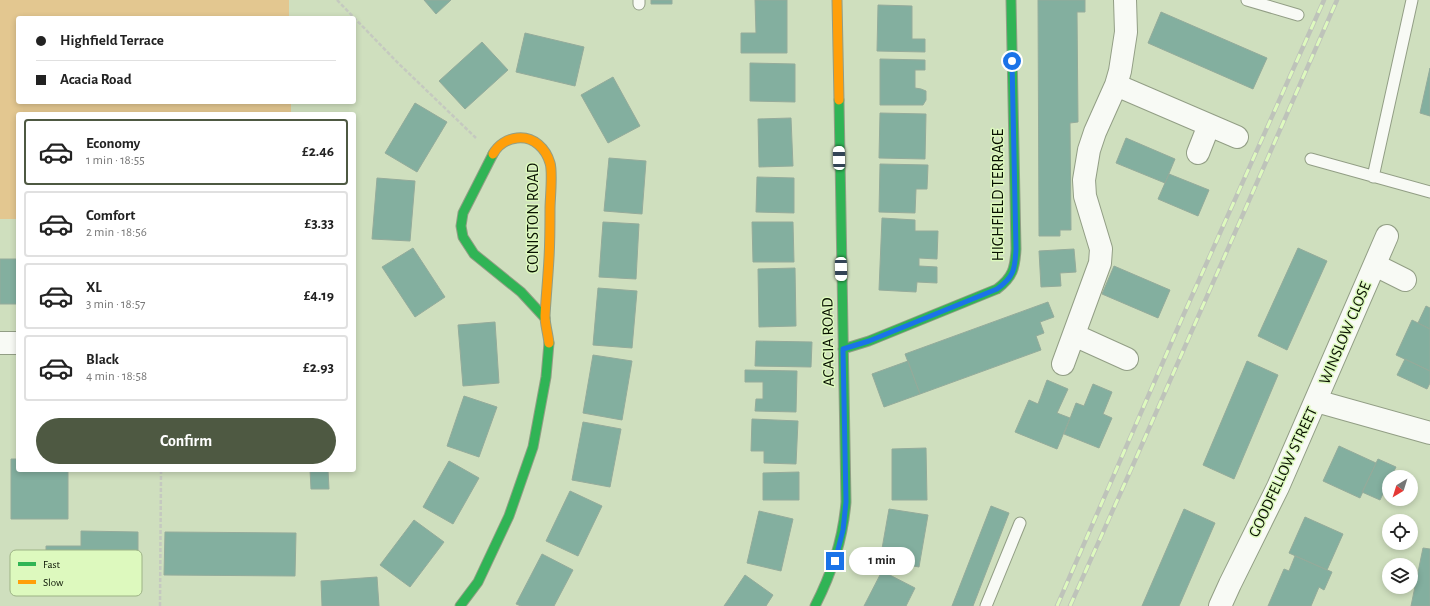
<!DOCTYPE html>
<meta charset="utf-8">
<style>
body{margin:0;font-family:"Alegreya Sans",sans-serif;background:#f2f2f2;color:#222;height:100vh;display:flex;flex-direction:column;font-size:15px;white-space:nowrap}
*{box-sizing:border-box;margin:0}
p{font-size:13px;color:#767676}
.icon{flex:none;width:22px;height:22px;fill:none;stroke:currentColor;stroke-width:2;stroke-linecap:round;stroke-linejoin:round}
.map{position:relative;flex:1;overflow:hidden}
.sheet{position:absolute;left:16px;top:112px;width:340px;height:360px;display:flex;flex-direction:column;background:#fff;border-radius:4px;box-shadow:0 2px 6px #0003}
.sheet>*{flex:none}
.banner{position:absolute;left:16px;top:16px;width:340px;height:88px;border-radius:4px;box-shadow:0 2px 6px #0003;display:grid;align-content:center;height:88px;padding:0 20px;background:#fff}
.needle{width:26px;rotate:218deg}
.buttons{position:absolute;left:1382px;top:470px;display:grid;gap:8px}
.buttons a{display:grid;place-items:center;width:36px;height:36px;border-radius:50%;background:#fff;box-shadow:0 2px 6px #0003;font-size:20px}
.end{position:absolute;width:18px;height:18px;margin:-9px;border:5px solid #1a73e8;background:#fff;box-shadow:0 0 0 2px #fff}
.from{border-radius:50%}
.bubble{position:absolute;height:28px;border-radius:14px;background:#fff;box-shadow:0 2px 6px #0003;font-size:13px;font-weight:700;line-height:28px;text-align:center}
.car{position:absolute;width:12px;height:24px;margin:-12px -6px;border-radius:5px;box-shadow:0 0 3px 1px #0007;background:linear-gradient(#fff 24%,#345 0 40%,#fff 0 76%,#345 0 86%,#fff 0)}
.banner b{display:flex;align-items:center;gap:14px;height:38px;font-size:15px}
.banner b+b{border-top:1px solid #e0e0e0}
.banner i{width:10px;height:10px;background:#222}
ul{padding:7px 0 0;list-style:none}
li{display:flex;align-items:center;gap:12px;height:66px;margin:0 8px 6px;padding:0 12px;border:2px solid #e0e0e0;border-radius:4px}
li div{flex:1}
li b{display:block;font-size:15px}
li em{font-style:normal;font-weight:700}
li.selected{border-color:#4e5942}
li>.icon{width:36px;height:36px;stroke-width:1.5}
.cta{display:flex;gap:8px;margin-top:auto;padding:8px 20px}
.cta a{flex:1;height:46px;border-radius:24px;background:#4e5942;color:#fff;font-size:16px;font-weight:700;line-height:46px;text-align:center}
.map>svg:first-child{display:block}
.green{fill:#e3c790}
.building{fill:#83af9f;stroke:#94ab9b}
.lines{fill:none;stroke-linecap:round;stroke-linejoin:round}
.lane-casing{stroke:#929e85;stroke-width:13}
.street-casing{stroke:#929e85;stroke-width:24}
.fast-casing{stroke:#929e85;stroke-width:11}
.slow-casing{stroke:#929e85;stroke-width:11}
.path{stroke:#c5c9c0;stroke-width:2.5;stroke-dasharray:4 2;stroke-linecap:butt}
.lane{stroke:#f8faf5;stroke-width:11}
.street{stroke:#f8faf5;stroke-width:22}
.fast{stroke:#30b455;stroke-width:9}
.slow{stroke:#ff9f0a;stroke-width:9}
.rail-casing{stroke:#bec3ba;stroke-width:4.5}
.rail{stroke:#ddf9be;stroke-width:3;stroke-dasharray:9;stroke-linecap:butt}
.route{stroke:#1a73e8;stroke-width:5}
.labels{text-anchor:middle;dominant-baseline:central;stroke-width:3;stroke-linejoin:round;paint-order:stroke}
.street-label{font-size:16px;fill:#081100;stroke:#ddf9be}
.key{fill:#ddf9be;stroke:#9db385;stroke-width:1}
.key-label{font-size:11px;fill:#081100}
</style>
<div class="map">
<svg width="1430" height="606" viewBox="0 0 1430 606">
<rect width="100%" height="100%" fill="#cfdfbe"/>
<path class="green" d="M0,0H289V18H18V102H291V114H18V219H0Z"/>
<path class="building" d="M424,0H451L436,14Z
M651,0H672V4H651Z
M755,0H787V53H741V33H756Z
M1038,0H1085V12H1077L1078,122L1070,123L1071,230H1060V236H1039Z
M878,5L912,6V39H925V52L877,51Z
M1161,12L1267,58L1253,89L1148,43Z
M525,33L584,47L575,86L516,72Z
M482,42L508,70L465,109L439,81Z
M880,59L925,60V70H915V88L921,89L926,91V100L923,105H880Z
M750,63L795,64V102L750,101Z
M1430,68V116L1420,113Z
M613,77L640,126L608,143L581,95Z
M415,103L447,122L417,172L385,153Z
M880,113L926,114L925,159L879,158Z
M791,118L793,166L759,167L758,119Z
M1126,138L1175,159L1165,183L1116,163Z
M609,158L646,161L642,214L604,211Z
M880,164L928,165L927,189H916L915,213L879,212Z
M1169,174L1209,190L1198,216L1158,199Z
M757,177L794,178V213L756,212Z
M377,178L415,181L410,241L372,239Z
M882,218L915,220V231H938L937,259L919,258V266L937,267V283L917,282L916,292L879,290Z
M603,222L639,224L636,279L599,277Z
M752,222H793L794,262H753Z
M413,248L445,297L415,317L382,267Z
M1298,248L1327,261L1287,350L1258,336Z
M1074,249L1076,272L1060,273L1061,286L1041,287L1039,251Z
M0,259H18V304H0Z
M1114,266L1170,290L1158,318L1102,294Z
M795,268L796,326L759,327L758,269Z
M598,288L637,291L632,348L593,345Z
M1048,302L1054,317L1040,322L1044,333L1036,336L1041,350L920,394L905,354Z
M1426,306L1430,308V329L1418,323Z
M1412,320L1430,329V371L1396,355Z
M495,322L499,383L463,386L458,325Z
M756,341L812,342L811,367L755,366Z
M593,355L632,361L622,420L583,413Z
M1405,359L1430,371V383L1427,389L1397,375Z
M908,361L920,394L884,407L872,374Z
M1247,361L1278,375L1234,479L1203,465Z
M745,370L797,371L796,412L755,411L756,399H763V382H745Z
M1047,380L1068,389L1057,413L1070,418L1057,449L1015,432L1029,400L1038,404Z
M1093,384L1112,392L1103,414L1112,418L1099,448L1064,434L1076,403L1084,406Z
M464,396L497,407L479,457L447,446Z
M752,419L798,421L796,464L764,463V451H751Z
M583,422L621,429L610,487L572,480Z
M1339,446L1376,463L1360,498L1323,481Z
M926,448L927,500H892V449Z
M11,459H18V470H68V519H11Z
M1378,459L1396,467L1391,477H1389V481L1380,500L1362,492Z
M449,461L479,478L453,524L423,507Z
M310,470H328L329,489H311Z
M799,472V500H763V473Z
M570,491L602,506L578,556L546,541Z
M991,506L1009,513L973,606H952Z
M889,509L928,515L919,567L880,560Z
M1184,509L1215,523L1179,606H1142Z
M759,511L793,519L781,571L747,563Z
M1305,517L1343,534L1327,570L1289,553Z
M414,520L444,542L410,587L380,565Z
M81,531L138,532V570L46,569V546H81Z
M165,532L296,533L295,576L164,575Z
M1423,548L1430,549V606H1411Z
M542,554L573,570L554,606H521L516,604Z
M1295,556L1332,572L1324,590L1319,587L1311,606H1268L1284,569L1289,571Z
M882,571L915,588L906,606H864Z
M745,575L773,595L766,606H724Z
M377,577L379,606H322L321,581Z"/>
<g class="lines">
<defs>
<path id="lane" d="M1247,0L1298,15
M639,4V0
M1311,159L1430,192
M1373,177L1412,0
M986,606L1020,523"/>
<path id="street" d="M1116,85L1237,137
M1198,153L1209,125
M1375,265L1405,280
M1074,335L1127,359
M0,343H18
M1063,364L1100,263L1101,249L1085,196L1084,180L1089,150L1095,132L1116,85L1120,71L1126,32L1125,0
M1316,401L1430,433
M1220,606L1230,584L1278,487L1387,236"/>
<path id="fast" d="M493,154L463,213L461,226L463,237L474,254L521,292L545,318
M843,349L869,341L997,289C1013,277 1015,268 1016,249L1011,0
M460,606L478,582L509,516L533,447L546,377L549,343
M815,606C832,573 843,539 846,502L839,100"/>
<path id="slow" d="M837,0L839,100
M493,154C498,145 507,139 517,138C534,136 546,149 550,163C553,172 550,199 550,209C550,225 550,242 549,258C548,277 546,297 545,316C545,324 548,334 549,343"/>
</defs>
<use href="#lane" class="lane-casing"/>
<use href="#street" class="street-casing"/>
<use href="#fast" class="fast-casing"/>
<use href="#slow" class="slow-casing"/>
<path class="path" d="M337,0L397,62L476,138
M160,606L161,472"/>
<use href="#lane" class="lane"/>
<use href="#street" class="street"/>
<use href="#fast" class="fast"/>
<use href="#slow" class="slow"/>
<defs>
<path id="rail" d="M1057,606L1183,316L1324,0
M1070,606L1133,465L1337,0"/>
</defs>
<use href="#rail" class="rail-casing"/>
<use href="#rail" class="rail"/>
</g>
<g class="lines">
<path class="route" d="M835,561L843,530L846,502L843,349L869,341L997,289C1014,277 1015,269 1016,249L1012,61"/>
</g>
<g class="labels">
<g class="street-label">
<text transform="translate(998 195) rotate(-90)">HIGHFIELD TERRACE</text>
<text transform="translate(533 218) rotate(-90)">CONISTON ROAD</text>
<text transform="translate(1345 333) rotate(-67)">WINSLOW CLOSE</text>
<text transform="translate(828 342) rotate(-91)">ACACIA ROAD</text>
<text transform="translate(1283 472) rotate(-65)">GOODFELLOW STREET</text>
</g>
</g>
<rect x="10" y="550" width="132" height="46" rx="6" class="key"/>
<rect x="18" y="562" width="18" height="4" fill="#30b455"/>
<rect x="18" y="580" width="18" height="4" fill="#ff9f0a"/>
<g class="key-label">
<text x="43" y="568">Fast</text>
<text x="43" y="586">Slow</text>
</g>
</svg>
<div class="buttons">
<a><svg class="needle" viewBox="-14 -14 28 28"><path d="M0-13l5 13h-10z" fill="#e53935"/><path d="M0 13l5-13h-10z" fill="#767676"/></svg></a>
<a><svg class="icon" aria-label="locate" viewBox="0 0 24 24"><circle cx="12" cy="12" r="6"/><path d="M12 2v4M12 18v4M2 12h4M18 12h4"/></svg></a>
<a><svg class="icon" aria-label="layers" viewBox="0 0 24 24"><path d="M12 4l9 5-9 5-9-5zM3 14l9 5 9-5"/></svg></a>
</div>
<i class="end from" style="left:1012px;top:61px"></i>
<i class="end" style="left:835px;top:561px"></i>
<div class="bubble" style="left:849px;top:547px;width:66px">1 min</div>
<i class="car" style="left:839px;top:158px;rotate:359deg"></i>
<i class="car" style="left:841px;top:269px;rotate:179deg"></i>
<div class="banner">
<b><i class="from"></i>Highfield Terrace</b>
<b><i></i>Acacia Road</b>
</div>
<section class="sheet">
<ul>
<li class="selected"><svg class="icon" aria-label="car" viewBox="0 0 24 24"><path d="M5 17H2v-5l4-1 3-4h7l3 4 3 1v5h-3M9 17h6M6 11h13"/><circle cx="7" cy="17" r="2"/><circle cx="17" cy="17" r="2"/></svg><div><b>Economy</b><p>1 min · 18:55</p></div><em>£2.46</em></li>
<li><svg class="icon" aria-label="car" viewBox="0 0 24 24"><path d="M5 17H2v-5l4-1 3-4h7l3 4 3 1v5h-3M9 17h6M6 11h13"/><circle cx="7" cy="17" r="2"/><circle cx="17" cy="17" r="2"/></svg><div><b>Comfort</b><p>2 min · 18:56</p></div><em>£3.33</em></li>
<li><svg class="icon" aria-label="car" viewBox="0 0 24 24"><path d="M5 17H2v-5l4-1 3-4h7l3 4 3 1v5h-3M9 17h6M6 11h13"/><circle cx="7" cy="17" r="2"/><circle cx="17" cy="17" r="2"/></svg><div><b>XL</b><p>3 min · 18:57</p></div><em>£4.19</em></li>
<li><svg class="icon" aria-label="car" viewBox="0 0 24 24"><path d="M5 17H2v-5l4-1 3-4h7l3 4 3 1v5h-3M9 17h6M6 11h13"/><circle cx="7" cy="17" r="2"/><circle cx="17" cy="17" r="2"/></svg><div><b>Black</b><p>4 min · 18:58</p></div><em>£2.93</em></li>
</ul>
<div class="cta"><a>Confirm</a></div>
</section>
</div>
